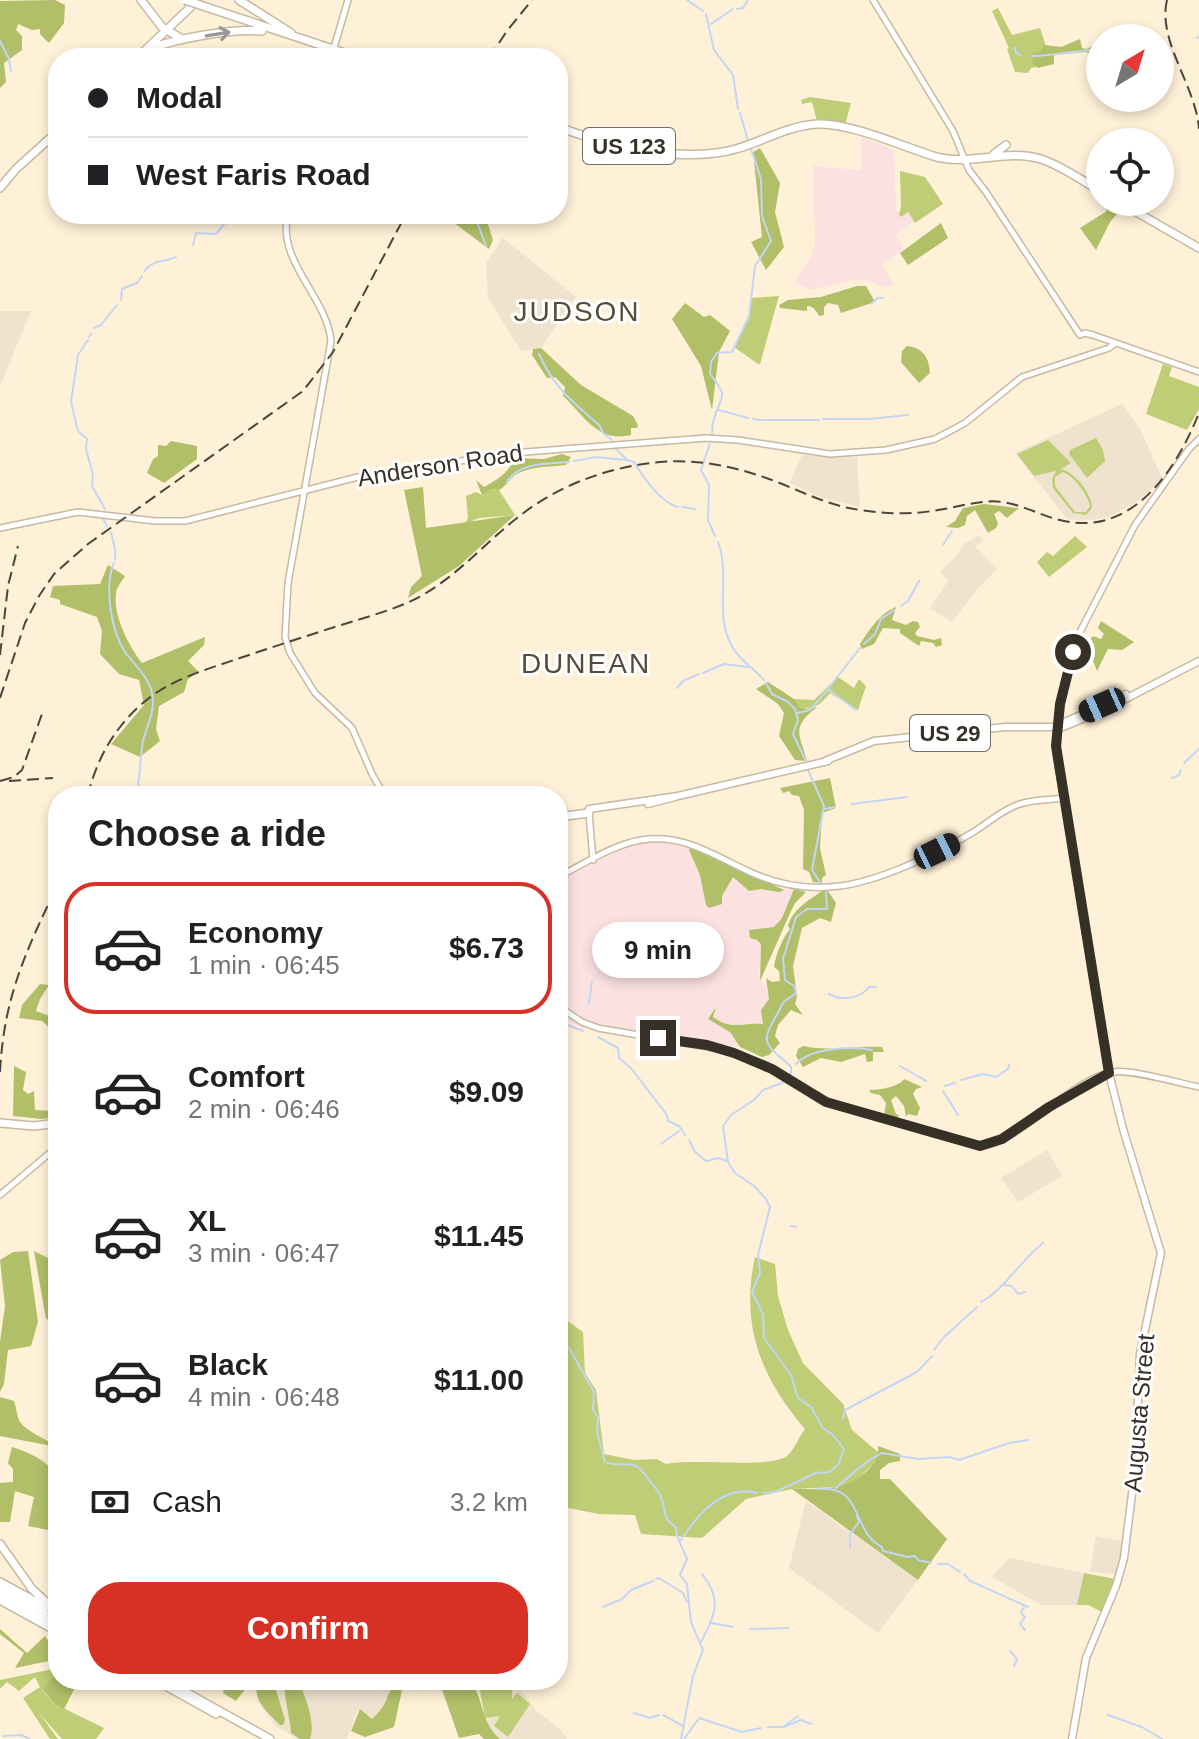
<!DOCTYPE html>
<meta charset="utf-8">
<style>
body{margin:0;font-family:Helvetica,sans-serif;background:#f6f6f6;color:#202124;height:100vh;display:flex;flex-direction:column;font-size:30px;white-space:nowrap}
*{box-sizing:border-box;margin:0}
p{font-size:26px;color:#757577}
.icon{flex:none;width:44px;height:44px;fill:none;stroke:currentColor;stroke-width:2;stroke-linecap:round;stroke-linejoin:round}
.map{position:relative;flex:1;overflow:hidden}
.panel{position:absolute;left:48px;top:786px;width:520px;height:904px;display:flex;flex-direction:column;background:#fff;border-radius:32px;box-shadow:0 4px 12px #0003}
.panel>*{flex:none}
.guide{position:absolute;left:48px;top:48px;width:520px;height:176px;border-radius:32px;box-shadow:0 4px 12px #0003;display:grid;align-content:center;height:176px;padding:0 40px;background:#fff}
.needle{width:52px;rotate:38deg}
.controls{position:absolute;left:1086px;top:24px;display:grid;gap:16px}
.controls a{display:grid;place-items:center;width:88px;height:88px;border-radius:50%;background:#fff;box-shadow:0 4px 12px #0003;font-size:40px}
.end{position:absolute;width:36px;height:36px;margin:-18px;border:10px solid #363027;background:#fff;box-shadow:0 0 0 4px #fff}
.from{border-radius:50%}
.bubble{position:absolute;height:56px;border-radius:28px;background:#fff;box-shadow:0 4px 12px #0003;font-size:26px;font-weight:700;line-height:56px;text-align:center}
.car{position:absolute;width:24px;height:48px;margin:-24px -12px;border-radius:10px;box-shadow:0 0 6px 2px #0007;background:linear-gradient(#222 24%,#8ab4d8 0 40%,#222 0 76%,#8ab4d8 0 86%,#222 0)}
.guide b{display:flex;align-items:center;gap:28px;height:76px;font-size:30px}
.guide b+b{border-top:2px solid #e0e0e0}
.guide i{width:20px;height:20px;background:#202124}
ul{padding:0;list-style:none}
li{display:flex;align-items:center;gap:24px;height:132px;margin:0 16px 12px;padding:0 24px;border:4px solid transparent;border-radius:32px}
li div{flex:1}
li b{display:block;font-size:30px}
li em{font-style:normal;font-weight:700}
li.on{border-color:#d93025}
li>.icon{width:72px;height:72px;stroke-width:1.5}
h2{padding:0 40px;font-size:36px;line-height:96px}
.pay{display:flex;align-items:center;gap:20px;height:88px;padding:0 40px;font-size:30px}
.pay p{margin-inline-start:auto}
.primary-button{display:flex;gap:16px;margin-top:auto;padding:16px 40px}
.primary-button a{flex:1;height:92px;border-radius:32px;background:#d93025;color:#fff;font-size:32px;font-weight:700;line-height:92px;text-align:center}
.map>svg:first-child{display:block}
.education{fill:#efe3cf}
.medical{fill:#fce1e1}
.green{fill:#becd76;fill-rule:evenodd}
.forest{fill:#b0bf68}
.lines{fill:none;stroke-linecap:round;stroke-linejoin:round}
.stream{stroke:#c4d6f3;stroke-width:2}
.secondary-casing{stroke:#c7b9a2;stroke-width:8}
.primary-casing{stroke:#c7b9a2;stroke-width:9}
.highway-casing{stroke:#c7b9a2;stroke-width:10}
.secondary{stroke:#fff;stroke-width:5}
.primary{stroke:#fff;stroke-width:6}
.highway{stroke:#fff;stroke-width:7}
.rail{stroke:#4c453a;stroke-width:2;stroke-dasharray:12 6;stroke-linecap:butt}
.highway-bridge-casing{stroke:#c7b9a2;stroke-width:10;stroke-linecap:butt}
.highway-bridge{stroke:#fff;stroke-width:7}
.oneway{stroke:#9a9893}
.route{stroke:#363027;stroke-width:10}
.labels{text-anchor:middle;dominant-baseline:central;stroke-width:6;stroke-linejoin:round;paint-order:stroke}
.shield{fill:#fff;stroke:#726e68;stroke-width:2}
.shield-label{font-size:22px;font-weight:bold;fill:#363027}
.street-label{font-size:24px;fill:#363027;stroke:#fff}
.quarter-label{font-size:28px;letter-spacing:2px;fill:#574b37;stroke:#fff}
</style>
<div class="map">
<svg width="1199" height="1739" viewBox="0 0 1199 1739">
<rect width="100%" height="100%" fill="#fff0d8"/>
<path class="education" d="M503,238L576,297L541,348L521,351L488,298L486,263Z
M0,311H31L1,384H0Z
M1122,404L1140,429L1162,478L1141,499L1109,517L1083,521L1067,519L1015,453Z
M802,455L857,457L860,507L823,498L790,483Z
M979,535L983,541L975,547L997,569L978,588L952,622L930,608L948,581L940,571L955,558L964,544Z
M1047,1150L1062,1176L1018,1202L1001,1178Z
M806,1501L918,1580L878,1633L789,1568Z
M1096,1536L1124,1541L1118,1575L1090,1571Z
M1009,1558L1084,1573L1077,1605H1041L992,1577Z
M265,1680H393V1681L390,1693L377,1715L372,1719L360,1709L357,1712L347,1739H298L275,1726L258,1701L256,1692Z
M470,1680H513L537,1711L561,1730L567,1739H500L487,1728L480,1694Z"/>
<path class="medical" d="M862,137L894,150L896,210L901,216L908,212L914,221L896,235L904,249L882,265L894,285L886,287L866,280H852L810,290L794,282L810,260L815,244L813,166L859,170L862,167Z
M667,840L691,846L784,890L794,889L782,918L774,928L754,937L761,944L759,979L765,984L769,999L763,1025L747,1023L737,1027L730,1026L713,1017L716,1007L708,1019L730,1032L740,1047L644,1034L602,1024L583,1029L558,1015V881L631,844Z"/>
<path class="green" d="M998,8L1012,35L1040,28L1052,64L1031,68L1028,73L1015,72L1007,49L1009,48L992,11Z
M810,97L851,103L845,125L817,121L812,102L802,104L801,100Z
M900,171L925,177L943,204L915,223L908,212L901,217L899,214L901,207Z
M779,296L760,364H758L734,347L749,314L752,298Z
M1163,364L1172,367L1169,376L1199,387V409L1187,430L1146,414Z
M1096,438L1103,450L1105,461L1087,478L1069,454L1070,450Z
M1048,440L1071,463L1061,469C1075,472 1092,494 1092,508L1086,515L1073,513L1053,488L1052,479L1056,471L1034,476L1017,454ZM1063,472C1074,476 1088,495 1090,506L1086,512H1075L1055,486V477Z
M492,489L499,490L515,515L479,518L465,524L468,518L466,496L476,492L482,495Z
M1075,536L1087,547L1049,577L1037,562L1047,552L1053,556Z
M838,677L854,688L859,679L866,686L858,710L830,693C821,704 814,711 798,707L794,699L814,700Z
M755,1257L775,1264L778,1296L788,1330L803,1363L843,1404L852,1430L879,1453L872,1465L858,1478L840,1487L792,1489L746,1499L702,1538L641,1534L635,1515L599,1514L558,1506V1314L583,1332L585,1373L596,1390L604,1454L634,1460L657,1459L666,1464C692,1458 771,1469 787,1456C794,1450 799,1437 805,1429C761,1377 740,1326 755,1257Z
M1084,1573L1115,1579L1102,1612L1088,1605H1077Z
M58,1668L43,1691L55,1704L104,1728L96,1739H62L39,1713L58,1739H50L23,1698L40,1687L35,1677L19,1691L7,1682L0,1689V1680Z
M484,1686L512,1688V1699L517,1693L530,1704L508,1737L494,1726L500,1716L485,1718L480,1690Z"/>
<path class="forest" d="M55,0L65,5L64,23L49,43L40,34V29L32,30L18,24L16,30L22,36V50L4,63L6,82L0,88V1Z
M1080,39L1082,48L1086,49L1100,43V57L1086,52L1054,55V64L1038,68L1032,63L1034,53L1040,52L1045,45L1061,47Z
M760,148L780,183L775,212L784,247L766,270L751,242L762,237L753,152Z
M1108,202L1122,208L1110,222L1096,250L1080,228L1107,211L1104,205Z
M442,214H481L487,221L493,240L489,249Z
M941,223L948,238L908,265L900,253Z
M857,286H866L875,302L841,313L838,305L828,303L824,307V315L819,316C817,311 812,305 807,306V311L780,308L779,305L788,300L821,297Z
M685,303L704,317L710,315L730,331L719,352L712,410L701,366L672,319Z
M907,346C924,348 929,358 930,373L919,383L901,362L902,351Z
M541,348L581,385L633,416L638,425L637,428H631V435C597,443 585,416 563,396L565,387L555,377L547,378L532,355L533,349Z
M171,441L197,446V459L164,483L147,473L153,459L158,456V445L166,446Z
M562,454L571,457L566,465C550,467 528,466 514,476C509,481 506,486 499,490L492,489L482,495L476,480L484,487C496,481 510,472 514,458L544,459Z
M423,487L426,528L515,515L459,566L408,598L411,587L422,576L404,490Z
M984,504L1019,508L1007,518L999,511L994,514L998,523L996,528L988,533L975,510L967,516L965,525L958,528L946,527L955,521L963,508Z
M108,565L125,576C122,581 116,588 116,594C113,616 129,646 142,663L205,637L204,645L188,661L199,672L188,679L184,692L159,706L156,729L160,741L140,757L111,744L144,705L139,680L119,674L100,654L102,631L97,617L60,604V600L50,597L53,586L100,584Z
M896,607L892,620L906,625L913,621L918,622L920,627L915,633L917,636L934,640L941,638L942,645L936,647L933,643L921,641L919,646L900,633V629L883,628L874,644L862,649L860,644C869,630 880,613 896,607Z
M1101,621L1134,642L1122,650L1108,649L1097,671L1086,643L1093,636L1101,639L1104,634L1098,628Z
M768,682L794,699L799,707L807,709L817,707C791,728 799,732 807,761L795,760L779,736L784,713L778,704L756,689Z
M830,778L836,808L822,813L820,848L826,875L822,878V883L813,882L809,872L803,869L804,810L799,796L792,795L789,791L783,793L780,788Z
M691,846L784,890L779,892L761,889L749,891L733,877L722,896V904L709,908L706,905L700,875L689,850Z
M794,889L806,892L795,903L790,913L760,981L761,944L757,940L750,938L749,930L774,927L782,918Z
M822,891H828L836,903L831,922L820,918L802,928L793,966L797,997L795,1004L803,1015L791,1010L778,1025L775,1036L780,1043L769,1055L762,1057L740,1047L730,1032L708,1019L716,1007L713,1017C733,1031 741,1022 763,1024L761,1010L769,999L766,978L772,982L780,981L779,971L774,967C776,954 782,939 790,929L788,926C793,909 808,901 822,891Z
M40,984L49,985L40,999L36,1011L58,1019V1035L42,1021L19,1018L22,1005Z
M803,1046C831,1052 856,1045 882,1047L884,1052H873V1061L867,1062L865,1054L841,1062L821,1058L803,1067L796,1056L798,1049Z
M14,1066L26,1072L23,1090L28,1094L34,1091L35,1110L54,1111L58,1089V1117L42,1119L13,1116Z
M904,1079L922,1087L916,1089L913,1094L920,1108L917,1116L908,1114L906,1117L904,1106L896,1096L891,1100L896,1114L899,1115L897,1120L884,1116L886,1103L880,1095L871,1093L869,1090C879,1090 899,1087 904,1079Z
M28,1251L38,1322L31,1346L8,1350L4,1384L0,1392V1342L5,1306L0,1260L13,1252Z
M34,1251L58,1263V1323L46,1319Z
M0,1397L14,1401C16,1407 17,1415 19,1420C21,1428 50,1443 58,1445V1455L47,1445L0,1436Z
M878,1446L900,1454V1461L889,1463L880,1470V1479H890L947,1539L918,1580L792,1489C807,1489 822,1490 837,1487C854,1483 881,1466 878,1446Z
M12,1447C67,1465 58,1482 58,1532L28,1526L34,1497L15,1491L10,1522H0V1483L13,1482V1469L8,1463Z
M0,1629L27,1653L45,1636L56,1653L54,1660L15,1668L24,1653L0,1634Z
M58,1668V1680H79L64,1709L55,1704L43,1690Z
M226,1680H273L285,1720L283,1725H280C269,1713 254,1703 257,1685L251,1682L236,1701L223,1693Z
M285,1680H298C305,1696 316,1722 310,1739H300L291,1733C290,1715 283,1698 285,1680Z
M393,1680H415L402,1690L394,1727L365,1737L351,1731L360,1709L372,1719C383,1710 390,1694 393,1680Z
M470,1680C485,1701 480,1722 500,1739H484L479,1734L459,1738L439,1681Z"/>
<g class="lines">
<path class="stream" d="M687,0L703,11
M737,9L743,8L748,0
M706,14L714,50L733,75L738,109
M711,24L733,9
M1197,38L1199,37
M0,41L9,59L11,71
M1015,48L1016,53L1020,55
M1097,49H1100
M1032,56C1051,56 1070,52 1090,50
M740,113L748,141
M474,214L486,246
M228,219L236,214
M193,245L196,233L216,234L225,223
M144,272C152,259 163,263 176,257
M121,300L122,289L137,283L142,276
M872,303L878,298H883
M94,328L101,325L117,305
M89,337L91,334
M88,340L78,355L71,402L78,431L87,439L86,449L93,475L92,486L105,509
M539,354C554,388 573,402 600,426L603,433L612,440
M719,410L748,418
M753,419L759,420
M823,419H870L908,415
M761,420H819
M712,433C713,428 712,423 714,419C721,394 730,399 710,374L711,362L717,353L732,352L749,317L755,266L771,241L762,216L761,179L751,149
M710,443L701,470L709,485L708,520L715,536
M616,449L627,460L634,462C643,477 661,503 678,507
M574,461L596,457L625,460
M507,482C519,462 548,464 569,462
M682,507L695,509
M103,519L107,526
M111,532L115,549V560
M718,542C731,575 713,616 733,648C741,662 755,669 764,680
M943,545L952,531
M114,563C104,586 111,631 125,652C134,664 149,678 152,693C156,710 147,725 143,741C140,756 141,770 138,784L146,796
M901,606L908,601L919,581
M864,644L875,634L881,619L894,610
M703,673L724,664L748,667
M766,683L772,694L788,702L795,709L798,720L793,734L806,761
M831,685L860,648
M677,688L683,681L699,674
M828,689L856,710
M798,713L810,710L830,687
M1184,763L1199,749
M808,770L824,806L812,870L821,884
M1172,778L1179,775L1181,770
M852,804L907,797
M825,809L835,807
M829,994C842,1001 860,999 869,987H876
M589,1004L592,981
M558,1021L583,1031
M598,1037L618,1048L619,1058L631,1068L667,1115L668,1121L679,1126L685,1135
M796,1064C810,1048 851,1046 872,1050
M790,1066C764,1042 759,1045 779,1011C783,1005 779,1005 786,1000C789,998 793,996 796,993L795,987L785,980L783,959L796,917L807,909H827L826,892
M900,1066L926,1081
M961,1080L983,1074L996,1077L1008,1069L1009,1065
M945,1086L955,1083
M943,1091L958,1115
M689,1140L695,1152L706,1161L718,1158L727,1161
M661,1144L679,1131
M791,1226L796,1227
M1004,1285L1012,1286L1018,1294L1025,1292
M981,1302C1003,1291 1020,1261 1043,1243
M558,1338L567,1346
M569,1348L594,1392L593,1409L598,1418L597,1432L605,1462C615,1468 633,1459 641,1470C644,1473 659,1492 660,1495C668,1512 659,1513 676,1528L677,1536L687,1559L680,1575L687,1584L691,1622L703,1650L693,1676L681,1739
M934,1350L943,1338L977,1307
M843,1419L845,1410L917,1372L932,1356
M836,1488C848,1477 868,1459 882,1453L918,1459L950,1457L959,1460L1009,1443L1028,1440
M818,1489C864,1484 851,1532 882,1547L883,1551L908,1557L915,1556L918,1560L931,1563
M763,1493L775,1492L816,1473L829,1472L838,1465L844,1449L833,1435L823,1428L811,1407L798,1398L791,1375L764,1338L763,1314L752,1292L760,1273L758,1255L770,1207L766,1199L754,1186L735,1173L728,1162L723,1126L731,1115L754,1100L763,1090L782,1083L791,1073V1067
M681,1540C698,1514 723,1484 757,1493
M850,1547V1534L859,1522L857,1516
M938,1564H948L960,1572
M964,1574L970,1581L1028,1607
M656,1579L659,1578L683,1593L687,1602
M603,1607L622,1599L631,1590L653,1581
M1024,1607L1021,1613L1025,1617L1020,1624L1025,1630
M711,1623L733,1627
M750,1629L789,1628
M701,1642C715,1614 723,1600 702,1574
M1010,1651L1017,1659L1014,1666
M634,1713L650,1718L659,1715
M663,1715L683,1726
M1108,1715L1142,1727L1162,1739
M768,1727H783L798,1716
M784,1727L801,1720L811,1724
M3,1736L21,1735L30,1739
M684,1739L699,1718L742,1732L761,1728"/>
<defs>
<path id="secondary" d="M873,0L953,131L969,170L986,192L1080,335L1085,333L1093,335L1199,372
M331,58L348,0
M288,214C276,261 327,297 331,341L288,583L285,637L290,653L315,693L352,728L373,776L385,796
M0,528L78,512L155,521H185L358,477L512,453L706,438L738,440L830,454L886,450L935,439L965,423L1022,377L1109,348L1115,343
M1057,726L1066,676L1080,632L1135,525L1189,449L1199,439
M589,813L593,860
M558,877C584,864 612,845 641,840C684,833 714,856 750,872C778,885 810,890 840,886C880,881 936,854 970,834C986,825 1000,811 1017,805C1032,799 1050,800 1065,798
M558,1006L582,1022L598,1028L725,1050L764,1065L832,1104L978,1146C1019,1145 1070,1079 1113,1072C1131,1069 1179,1083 1199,1087
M0,1195L58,1146"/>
<path id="primary" d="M1093,710L1126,694
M1060,724L1083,714
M1057,726V756L1109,1073L1123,1129L1161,1253L1140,1354L1135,1470L1124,1558L1116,1586L1086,1658L1072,1739
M825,761L874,741L1005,727H1063L1108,708L1199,661
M648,804L675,797
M589,809L678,796L828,761"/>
<path id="highway" d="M141,0L162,27L182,39
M239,0L291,33
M206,7L360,58
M143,52C170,39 232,28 262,31
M137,58L198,0
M558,127C610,146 682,164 736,149C764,141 787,126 817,124C848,122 902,146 933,156C969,167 1006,148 1041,159C1062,166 1081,180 1100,191
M994,154L1006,145
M0,188L16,169L58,131
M1119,202L1199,248
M558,817L589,813
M0,1123L34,1126L58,1123
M0,1544L32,1589L58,1613
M0,1582L46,1607
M0,1588L58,1621
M0,1594L58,1626
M0,1600L58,1632
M155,1680L216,1714
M164,1680L270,1739"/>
</defs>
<use href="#secondary" class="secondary-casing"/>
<use href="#primary" class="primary-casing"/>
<use href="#highway" class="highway-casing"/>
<use href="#secondary" class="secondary"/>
<use href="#primary" class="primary"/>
<use href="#highway" class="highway"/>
<path class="rail" d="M1167,0C1157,41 1196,86 1199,129
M489,58L507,31L532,0
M0,655L8,586L18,546
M0,698L25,623L39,596L54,574L88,544L303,391L333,352L406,214
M0,781L14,777L22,770L43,711
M9,781L53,778
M88,796C97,754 122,715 159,691C183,676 211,668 237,659C276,646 315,633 354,621C377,614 401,607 421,596C458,575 484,544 517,518C558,485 608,467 660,462C697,459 734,466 769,479C797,489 824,504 854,509C882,514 911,515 938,510C960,507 981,499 1002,502C1024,505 1043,517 1064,521C1134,536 1177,468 1199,413
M0,1072C4,996 26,951 58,884"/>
<defs>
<path id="highway-bridge" d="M185,0L206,7"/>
</defs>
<use href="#highway-bridge" class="highway-bridge-casing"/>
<use href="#highway-bridge" class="highway-bridge"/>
</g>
<defs><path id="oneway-shaft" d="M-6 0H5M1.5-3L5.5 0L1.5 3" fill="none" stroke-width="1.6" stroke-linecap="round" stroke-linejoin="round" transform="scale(2)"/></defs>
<use class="oneway" href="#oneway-shaft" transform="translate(218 34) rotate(-9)"/>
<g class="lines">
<path class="route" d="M658,1038L707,1045L734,1053L772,1069L826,1102L980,1146L1002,1139L1049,1107L1109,1073L1056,746L1060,704L1073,652"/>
</g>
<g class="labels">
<g class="shield">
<rect x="583" y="128" width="92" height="36" rx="6"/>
<rect x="910" y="715" width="80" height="36" rx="6"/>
</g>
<g class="shield-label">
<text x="629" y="146">US 123</text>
<text x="950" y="733">US 29</text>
</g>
<g class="street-label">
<text transform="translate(440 465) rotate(-9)">Anderson Road</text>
<text transform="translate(1139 1413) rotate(-85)">Augusta Street</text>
</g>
<g class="quarter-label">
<text x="577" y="311">JUDSON</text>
<text x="586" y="663">DUNEAN</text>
</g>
</g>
</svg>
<div class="controls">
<a><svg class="needle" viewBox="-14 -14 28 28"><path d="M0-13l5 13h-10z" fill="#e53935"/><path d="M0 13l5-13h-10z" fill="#757577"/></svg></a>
<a><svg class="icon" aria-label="locate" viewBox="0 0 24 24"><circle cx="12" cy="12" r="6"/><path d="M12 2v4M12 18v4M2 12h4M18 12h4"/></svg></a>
</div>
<i class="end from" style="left:1073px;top:652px"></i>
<i class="end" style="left:658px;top:1038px"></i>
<div class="bubble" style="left:592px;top:922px;width:132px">9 min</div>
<i class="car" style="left:1102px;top:705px;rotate:246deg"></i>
<i class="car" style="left:937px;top:851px;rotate:64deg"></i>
<div class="guide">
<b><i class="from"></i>Modal</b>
<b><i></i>West Faris Road</b>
</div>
<section class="panel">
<h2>Choose a ride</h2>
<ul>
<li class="on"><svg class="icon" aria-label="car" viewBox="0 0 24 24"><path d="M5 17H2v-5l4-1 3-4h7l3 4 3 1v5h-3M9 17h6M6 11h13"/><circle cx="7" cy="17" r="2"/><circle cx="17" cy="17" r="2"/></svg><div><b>Economy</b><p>1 min · 06:45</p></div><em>$6.73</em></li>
<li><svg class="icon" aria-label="car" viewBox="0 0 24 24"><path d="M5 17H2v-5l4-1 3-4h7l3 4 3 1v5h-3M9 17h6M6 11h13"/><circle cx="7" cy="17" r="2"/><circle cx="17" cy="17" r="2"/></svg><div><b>Comfort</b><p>2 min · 06:46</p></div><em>$9.09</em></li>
<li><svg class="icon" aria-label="car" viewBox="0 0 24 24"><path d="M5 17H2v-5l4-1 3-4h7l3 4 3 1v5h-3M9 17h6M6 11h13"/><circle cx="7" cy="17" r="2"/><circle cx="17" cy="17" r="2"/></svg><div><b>XL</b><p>3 min · 06:47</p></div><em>$11.45</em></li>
<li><svg class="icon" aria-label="car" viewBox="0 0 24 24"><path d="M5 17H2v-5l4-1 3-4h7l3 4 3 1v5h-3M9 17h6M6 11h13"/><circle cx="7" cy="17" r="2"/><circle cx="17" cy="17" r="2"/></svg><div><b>Black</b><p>4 min · 06:48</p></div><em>$11.00</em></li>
</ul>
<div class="pay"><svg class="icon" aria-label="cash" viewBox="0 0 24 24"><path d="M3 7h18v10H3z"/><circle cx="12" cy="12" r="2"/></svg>Cash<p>3.2 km</p></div>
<div class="primary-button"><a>Confirm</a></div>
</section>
</div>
